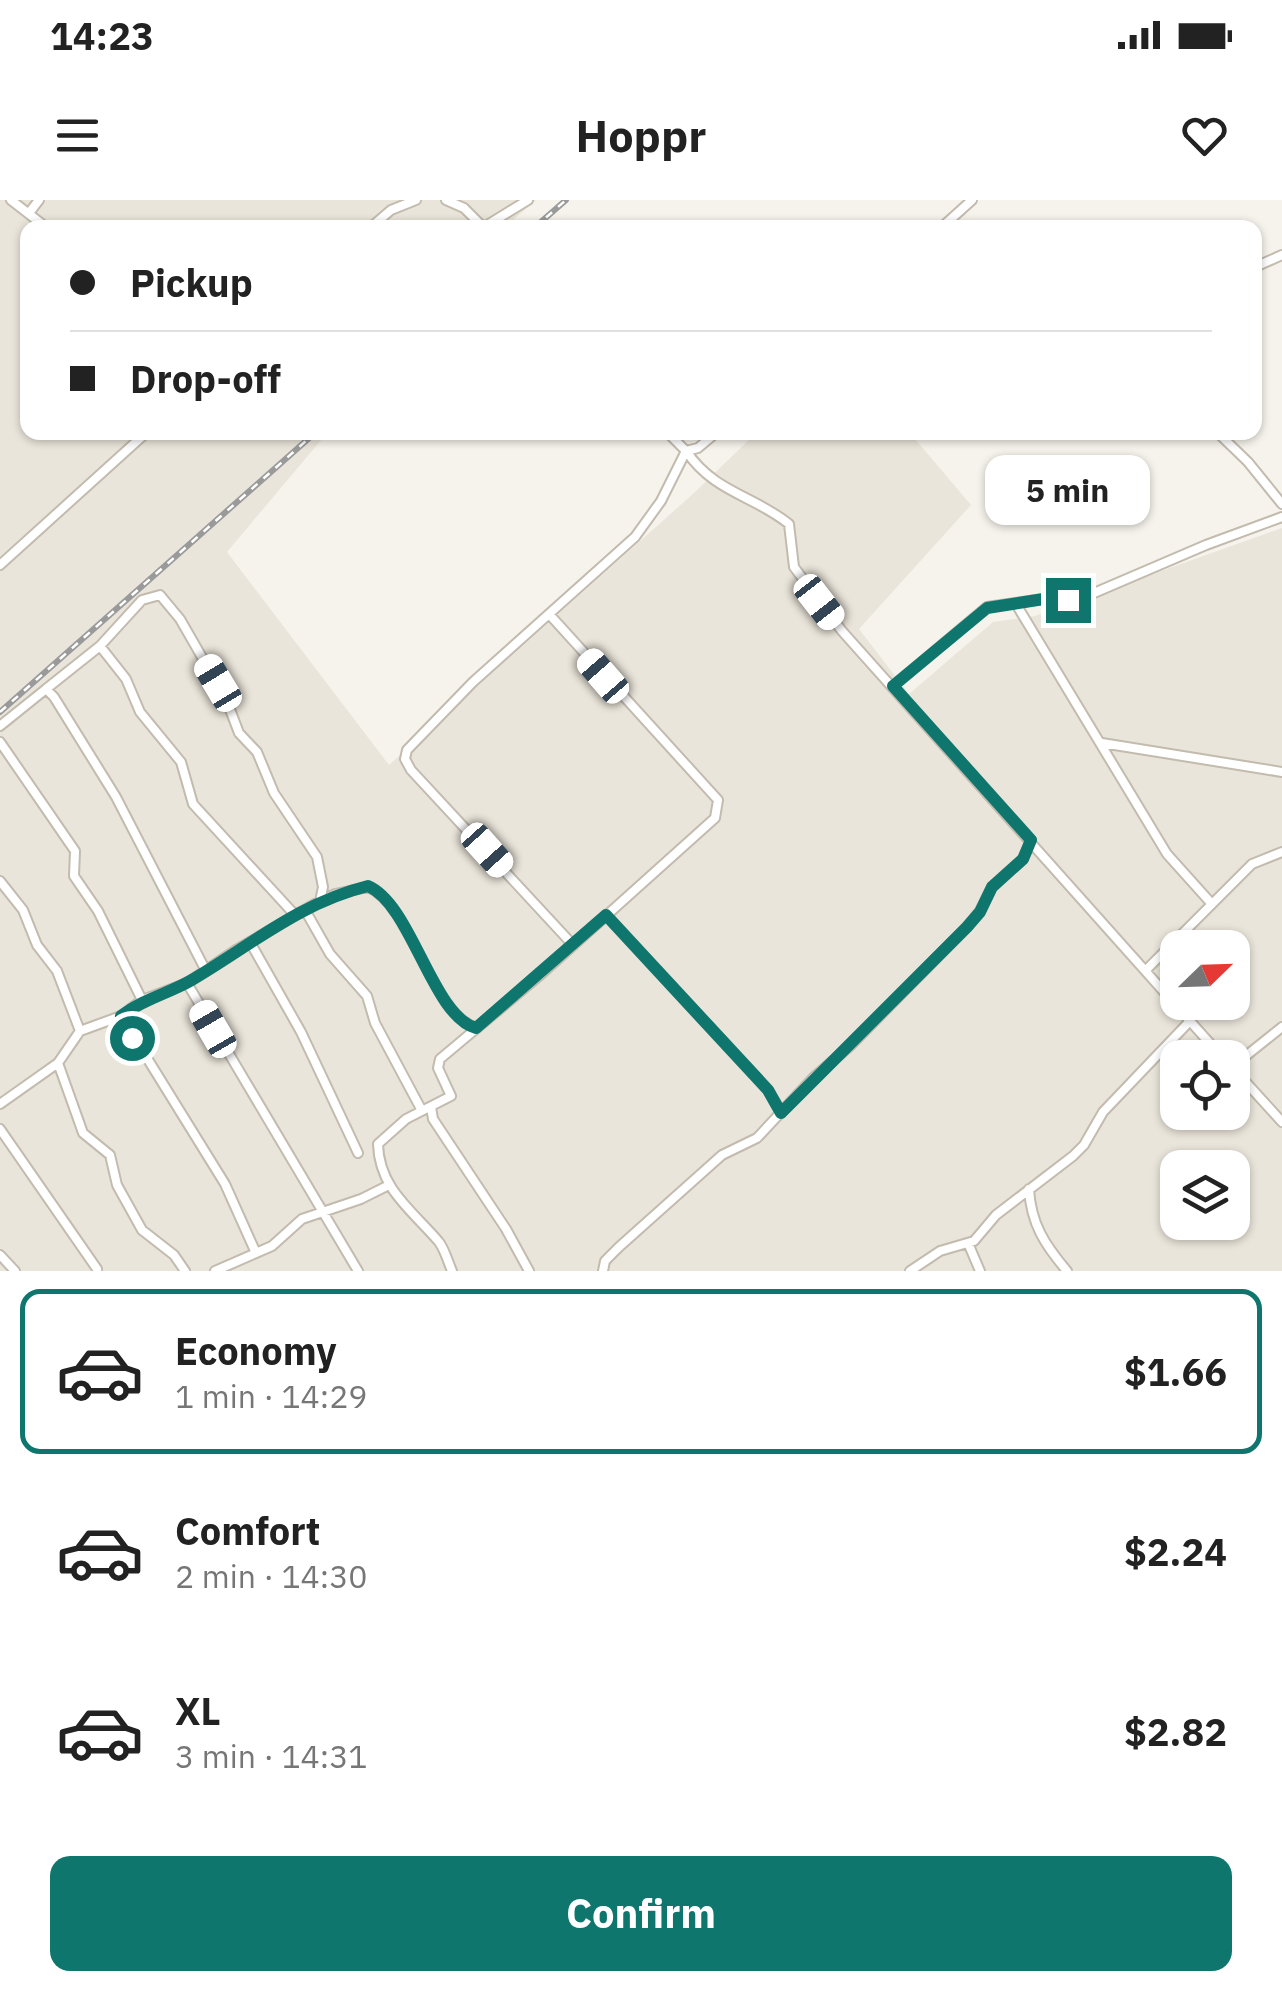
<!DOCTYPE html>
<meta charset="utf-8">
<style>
body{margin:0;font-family:"IBM Plex Sans",sans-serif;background:#f6f6f6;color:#222;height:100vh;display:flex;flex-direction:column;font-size:38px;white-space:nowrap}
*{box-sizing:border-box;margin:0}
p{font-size:32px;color:#767676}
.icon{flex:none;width:55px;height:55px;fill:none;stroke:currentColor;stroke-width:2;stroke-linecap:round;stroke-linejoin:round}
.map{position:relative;height:1071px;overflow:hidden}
.panel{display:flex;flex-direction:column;background:#fff;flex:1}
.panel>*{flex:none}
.guide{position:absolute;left:20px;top:20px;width:1242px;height:220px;border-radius:20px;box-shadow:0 2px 8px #0004;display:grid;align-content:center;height:220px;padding:0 50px;background:#fff}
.needle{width:65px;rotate:67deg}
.controls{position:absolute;left:1160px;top:730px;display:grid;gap:20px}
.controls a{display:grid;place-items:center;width:90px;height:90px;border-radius:20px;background:#fff;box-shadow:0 2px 8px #0004;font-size:50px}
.end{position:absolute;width:45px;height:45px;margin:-22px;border:12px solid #0f766e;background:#fff;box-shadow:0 0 0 5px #fff}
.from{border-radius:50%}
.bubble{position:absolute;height:70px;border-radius:20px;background:#fff;box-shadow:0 2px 8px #0004;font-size:32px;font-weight:800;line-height:70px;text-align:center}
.car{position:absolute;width:30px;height:60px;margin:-30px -15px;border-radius:12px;box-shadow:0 0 8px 2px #0007;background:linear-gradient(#fff 24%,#345 0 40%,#fff 0 76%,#345 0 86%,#fff 0)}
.guide b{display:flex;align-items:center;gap:35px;height:95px;font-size:38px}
.guide b+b{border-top:2px solid #e0e0e0}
.guide i{width:25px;height:25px;background:#222}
ul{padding:18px 0 0;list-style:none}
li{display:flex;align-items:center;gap:30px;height:165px;margin:0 20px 15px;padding:0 30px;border:5px solid transparent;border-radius:20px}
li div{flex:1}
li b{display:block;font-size:38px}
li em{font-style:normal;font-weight:800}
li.selected{border-color:#0f766e}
li>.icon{width:90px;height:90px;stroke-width:1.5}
.button{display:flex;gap:20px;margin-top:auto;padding:20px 50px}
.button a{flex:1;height:115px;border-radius:20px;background:#0f766e;color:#fff;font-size:40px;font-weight:800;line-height:115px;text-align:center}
.status{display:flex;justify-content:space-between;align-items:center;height:70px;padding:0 50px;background:#fff;direction:ltr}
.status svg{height:28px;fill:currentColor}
header{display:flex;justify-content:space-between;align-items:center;height:130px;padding:0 50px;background:#fff;font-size:45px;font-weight:800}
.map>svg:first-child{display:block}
.residential{fill:#eae5da;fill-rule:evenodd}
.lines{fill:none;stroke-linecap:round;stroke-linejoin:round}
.minor-casing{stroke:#c2bbae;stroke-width:12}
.minor{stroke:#fff;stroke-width:8}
.rail-casing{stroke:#9a9a9a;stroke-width:6}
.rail{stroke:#fff;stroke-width:2.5;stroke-dasharray:8;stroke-linecap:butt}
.route{stroke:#0f766e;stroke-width:12}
</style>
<div class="status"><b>14:23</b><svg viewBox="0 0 49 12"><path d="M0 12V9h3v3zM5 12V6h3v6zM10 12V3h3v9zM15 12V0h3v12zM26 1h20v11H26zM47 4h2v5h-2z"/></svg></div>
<header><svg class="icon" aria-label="menu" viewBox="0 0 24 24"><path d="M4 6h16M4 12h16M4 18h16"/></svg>Hoppr<svg class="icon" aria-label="heart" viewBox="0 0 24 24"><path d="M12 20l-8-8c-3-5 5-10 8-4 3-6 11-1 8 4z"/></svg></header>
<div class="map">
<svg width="1282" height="1071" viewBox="0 0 1282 1071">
<rect width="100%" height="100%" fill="#f6f3ec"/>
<path class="residential" d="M0,0H536L505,27L28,28V232L327,233L227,352L389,565L694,293L756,233H910L971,305L859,429L909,494L993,422L1035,416L1282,328V1071H0ZM1178,748H1232V802H1178ZM1178,858H1232V912H1178ZM1178,968H1232V1022H1178Z"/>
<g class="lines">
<defs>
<path id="minor" d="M11,0L47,28
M446,0L464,8L484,28
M29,13L39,0
M484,27L528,0
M370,28L391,10L416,0
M941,28L972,0
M1255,67L1282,55
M667,232L686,251L698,248L717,232
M1217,232L1248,262L1282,304
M0,365L147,232
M1016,404L1167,654L1211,703
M100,446L126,479L140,512L181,562L193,604L295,715
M893,486L987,407L1050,398L1080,399L1206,345L1282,317
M46,489L100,446L142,400L160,395L180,419L226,499L239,533L257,552L274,593L317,657L323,687L320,701
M0,526L46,489L54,497L116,597L206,771
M0,542L75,651L74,676L98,711L142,800
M1102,543L1282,572
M0,681L23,710L37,745L57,771L80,831L58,863L0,904
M305,710L330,754L367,796L375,823L421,909
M606,715L768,890L781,913
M250,742L301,832L358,953
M573,745L411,570L405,559L407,550L473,482L635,337L661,301L686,251C715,293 753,295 789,324L794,367L842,431L1223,858
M1147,769L1252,664L1282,652
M187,783L358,1071
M121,816L225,984L256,1053
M80,831L121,816L142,800L187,783L236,750L320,701L335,694L368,687C412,705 432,816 477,828
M58,863L83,933L110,955L117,985L142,1030L174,1055L185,1071
M1232,867L1282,922
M1232,867L1282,827
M431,907L433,919L506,1029L529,1071
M0,929L97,1069
M1029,989C1031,1024 1045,1045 1067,1071
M968,1043L980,1071
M0,1055L15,1071
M215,1071L272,1046L302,1019L361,999L389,985
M452,1071C448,1062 445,1050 439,1042C413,1011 379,989 378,944L406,919L451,896L438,868L440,859L539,776L715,618L718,600L549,414
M603,1071L605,1061L619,1047L722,955L757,938L814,877L850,846L967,727L980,711L992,687L1023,659L1031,641
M910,1071L940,1051L974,1041L996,1015L1073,956L1084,945L1103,912L1189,822"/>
</defs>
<use href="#minor" class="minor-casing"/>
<use href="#minor" class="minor"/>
<defs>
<path id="rail" d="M534,28L566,0
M0,512L316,232"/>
</defs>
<use href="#rail" class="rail-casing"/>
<use href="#rail" class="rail"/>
</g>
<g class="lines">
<path class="route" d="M132,838L121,816C143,799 167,794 190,781C250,746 299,703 368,686C412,705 432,816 476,828L606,715L768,890L781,913L967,727L980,712L992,687L1023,659L1031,640L893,486L987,408L1050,398L1068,400"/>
</g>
</svg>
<div class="controls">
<a><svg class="needle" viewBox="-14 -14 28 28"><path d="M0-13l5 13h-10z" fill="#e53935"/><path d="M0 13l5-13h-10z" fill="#767676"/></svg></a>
<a><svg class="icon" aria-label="locate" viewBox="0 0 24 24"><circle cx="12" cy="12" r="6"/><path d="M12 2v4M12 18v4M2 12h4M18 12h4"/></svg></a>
<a><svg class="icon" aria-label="layers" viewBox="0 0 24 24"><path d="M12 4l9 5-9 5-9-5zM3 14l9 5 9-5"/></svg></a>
</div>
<i class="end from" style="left:132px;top:838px"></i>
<i class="end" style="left:1068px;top:400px"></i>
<div class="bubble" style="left:985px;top:255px;width:165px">5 min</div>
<i class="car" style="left:819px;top:402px;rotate:142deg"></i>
<i class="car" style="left:603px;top:476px;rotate:319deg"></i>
<i class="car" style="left:218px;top:483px;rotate:329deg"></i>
<i class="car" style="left:487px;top:650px;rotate:138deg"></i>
<i class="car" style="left:213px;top:829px;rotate:330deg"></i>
<div class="guide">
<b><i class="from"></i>Pickup</b>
<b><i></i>Drop-off</b>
</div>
</div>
<section class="panel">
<ul>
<li class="selected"><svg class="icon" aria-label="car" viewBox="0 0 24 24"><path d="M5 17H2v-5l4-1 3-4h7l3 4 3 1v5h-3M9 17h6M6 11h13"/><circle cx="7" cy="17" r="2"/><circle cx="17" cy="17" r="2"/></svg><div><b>Economy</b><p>1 min · 14:29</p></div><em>$1.66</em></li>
<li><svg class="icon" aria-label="car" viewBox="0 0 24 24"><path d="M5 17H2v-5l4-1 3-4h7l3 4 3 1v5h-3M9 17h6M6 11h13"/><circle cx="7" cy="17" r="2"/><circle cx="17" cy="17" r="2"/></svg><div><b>Comfort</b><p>2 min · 14:30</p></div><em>$2.24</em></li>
<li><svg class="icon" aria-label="car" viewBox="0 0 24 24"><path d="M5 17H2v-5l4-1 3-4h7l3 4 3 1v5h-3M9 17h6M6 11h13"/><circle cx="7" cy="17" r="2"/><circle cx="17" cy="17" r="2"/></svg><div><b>XL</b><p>3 min · 14:31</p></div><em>$2.82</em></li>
</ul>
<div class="button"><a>Confirm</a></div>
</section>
